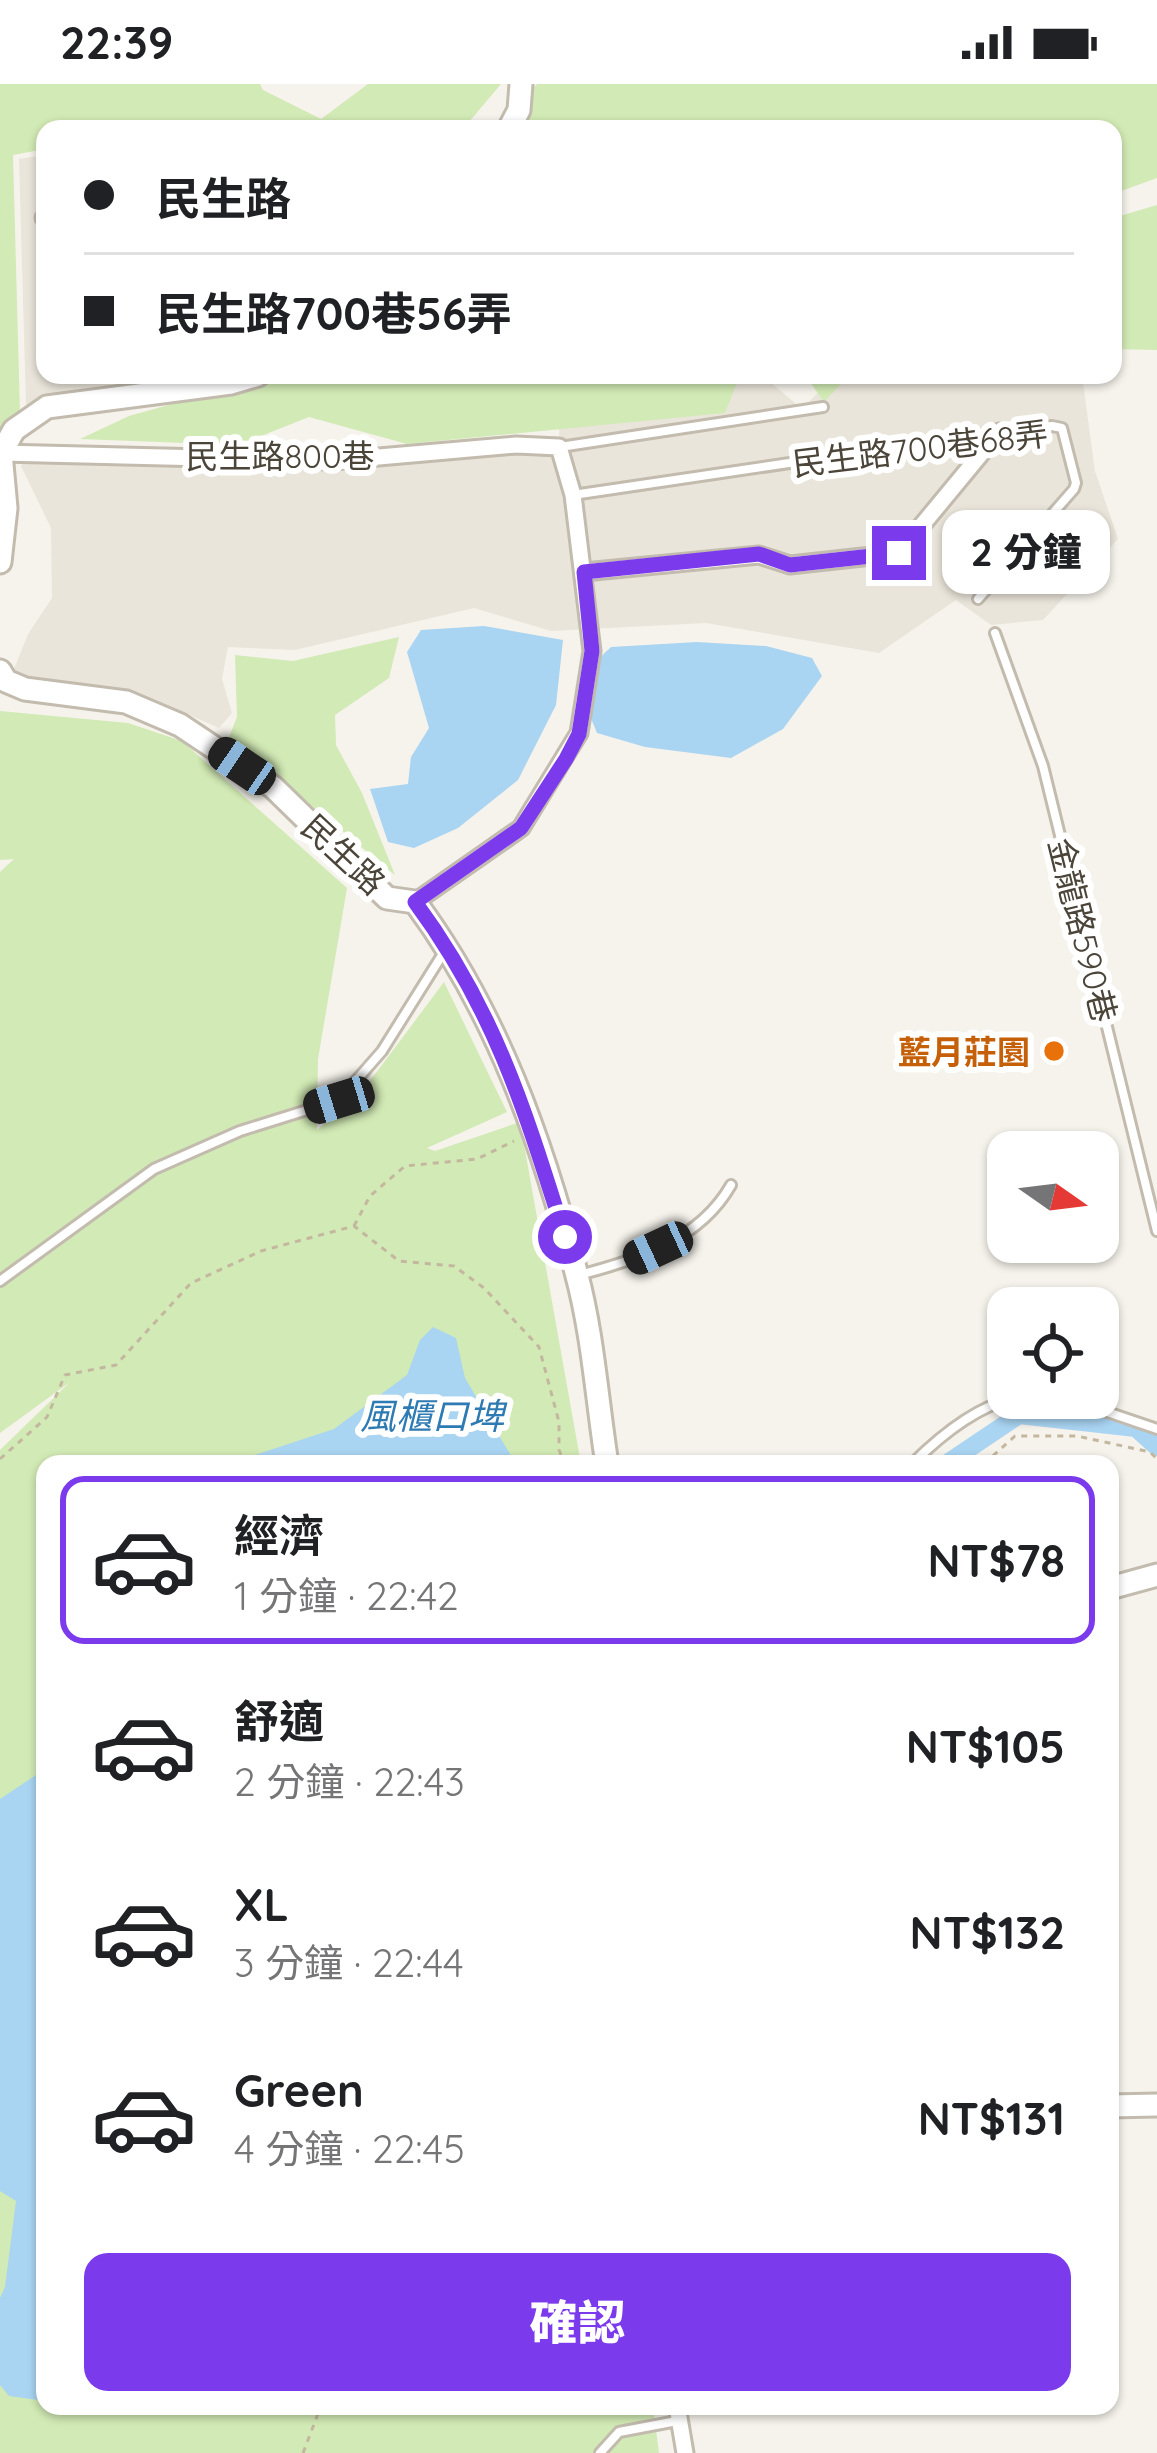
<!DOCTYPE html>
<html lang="zh-TW">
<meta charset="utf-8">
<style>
body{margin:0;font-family:Quicksand,"Noto Sans TC",sans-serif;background:#f6f6f6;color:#202124;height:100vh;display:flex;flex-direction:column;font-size:45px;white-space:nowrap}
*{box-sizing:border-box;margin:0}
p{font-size:39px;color:#757577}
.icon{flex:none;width:66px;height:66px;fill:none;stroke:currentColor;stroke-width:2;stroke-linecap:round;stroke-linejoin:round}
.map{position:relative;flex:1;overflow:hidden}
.details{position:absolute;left:36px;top:1371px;width:1083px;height:960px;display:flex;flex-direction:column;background:#fff;border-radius:24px;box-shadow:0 3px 9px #0004}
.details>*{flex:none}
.hud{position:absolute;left:36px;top:36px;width:1086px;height:264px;border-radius:24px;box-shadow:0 3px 9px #0004;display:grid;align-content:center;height:264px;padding:0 48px;background:#fff}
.needle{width:78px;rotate:104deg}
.controls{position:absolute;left:987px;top:1047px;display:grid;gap:24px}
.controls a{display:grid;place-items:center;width:132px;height:132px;border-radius:24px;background:#fff;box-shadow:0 3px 9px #0004;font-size:60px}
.end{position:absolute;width:54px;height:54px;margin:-27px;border:15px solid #7c3aed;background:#fff;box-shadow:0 0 0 6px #fff}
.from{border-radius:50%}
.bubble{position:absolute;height:84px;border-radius:24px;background:#fff;box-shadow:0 3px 9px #0004;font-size:39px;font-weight:800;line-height:84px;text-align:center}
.car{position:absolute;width:36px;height:72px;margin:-36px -18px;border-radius:15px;box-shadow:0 0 9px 3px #0007;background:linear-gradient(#222 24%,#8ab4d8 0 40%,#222 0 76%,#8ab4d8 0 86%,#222 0)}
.hud b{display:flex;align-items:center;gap:42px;height:114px;font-size:45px}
.hud b+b{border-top:3px solid #e0e0e0}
.hud i{width:30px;height:30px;background:#202124}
ul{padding:21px 0 0;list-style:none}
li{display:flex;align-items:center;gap:36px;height:168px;margin:0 24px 18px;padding:0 24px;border:6px solid transparent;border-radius:24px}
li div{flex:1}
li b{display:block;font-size:45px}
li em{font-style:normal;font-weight:800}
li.current{border-color:#7c3aed}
li>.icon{width:108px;height:108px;stroke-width:1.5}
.action{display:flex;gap:24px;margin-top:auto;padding:24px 48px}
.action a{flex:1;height:138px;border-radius:24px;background:#7c3aed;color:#fff;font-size:48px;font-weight:800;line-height:138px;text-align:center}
.status{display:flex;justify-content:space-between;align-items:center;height:84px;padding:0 60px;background:#fff;direction:ltr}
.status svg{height:33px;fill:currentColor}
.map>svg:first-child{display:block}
.residential{fill:#eae5da}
.green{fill:#d2eab5}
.water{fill:#a9d4f2}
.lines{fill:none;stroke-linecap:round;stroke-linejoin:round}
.canal{stroke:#a9d4f2;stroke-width:18}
.service-casing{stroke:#c2bbae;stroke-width:14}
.minor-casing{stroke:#c2bbae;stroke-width:21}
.tertiary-casing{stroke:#c2bbae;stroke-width:27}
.path{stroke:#c4b79f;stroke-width:3;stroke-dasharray:6 6;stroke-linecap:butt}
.service{stroke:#fff;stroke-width:8}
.minor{stroke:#fff;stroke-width:15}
.tertiary{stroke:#fff;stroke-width:21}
.route{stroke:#7c3aed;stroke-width:15}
.food-dot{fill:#e8710a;stroke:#fff;stroke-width:4.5}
.labels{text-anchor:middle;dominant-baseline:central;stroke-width:12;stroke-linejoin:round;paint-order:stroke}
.street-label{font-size:33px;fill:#4b4439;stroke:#fff}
.food-label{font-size:33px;font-weight:bold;fill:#c56008;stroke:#fff;text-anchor:end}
.water-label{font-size:36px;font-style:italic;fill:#2e7ab2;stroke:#fff}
</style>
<div class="status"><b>22:39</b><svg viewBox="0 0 49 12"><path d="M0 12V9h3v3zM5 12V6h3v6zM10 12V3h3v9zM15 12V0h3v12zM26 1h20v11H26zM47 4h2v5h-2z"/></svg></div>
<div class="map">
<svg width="1157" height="2369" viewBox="0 0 1157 2369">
<rect width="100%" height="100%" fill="#f6f3ec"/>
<path class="residential" d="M45,71V291H213L26,321L19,75Z
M754,291H762L802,325L835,291H1082L1095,387L1118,455L1043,536L991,541L956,516L879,569L706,539L551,547L474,524L295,566L228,563L222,595L232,629L219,644L137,608L36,604L14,585L28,550L52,514L51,444L21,382L32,365L308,378L560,365L558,323L679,310Z"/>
<path class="green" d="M0,0H260L263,6L321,35L368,0H501L463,45H45V65L13,71L20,330L0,344Z
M537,0H1157V94L1113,110V45H497Z
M1157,121V266L1113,265V134Z
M276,291H740L725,329L407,360L309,333L238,361L80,355L129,332Z
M805,291H849L824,318Z
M399,553L389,594L335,631L336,661L362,709L395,791L229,653L237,633L235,571L293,577Z
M0,627L128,639L182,657L347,804L318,975L317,1046L361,1009L444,898L507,1028L427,1064L435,1067L520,1038L581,1380H45V2322H653L659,2369H0V1366L70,1298L0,1349V788L14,775L0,776Z"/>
<path class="water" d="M484,542L563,556L556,621L518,696L458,744L414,764L388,758L370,705L408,700L411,673L429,644L407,568L421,546Z
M697,558L766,562L812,574L822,592L783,645L731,674L645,663L597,649L588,627L594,579L611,563Z
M433,1243L456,1254L465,1294L516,1380H227L334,1345L407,1291L420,1256Z
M45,1685V2317L9,2312L0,2301V2214L5,2203L16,2117L0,2107V1715Z"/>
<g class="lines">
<path class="canal" d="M946,1380L1019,1331L1136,1344L1157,1363"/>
<defs>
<path id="service" d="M560,363L823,323
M573,411L999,348L1052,342L1062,344L1076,399L1074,405L978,515
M995,549L1043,682L1157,1147
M579,1191C637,1176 700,1156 731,1101
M0,1197L154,1085L240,1047L339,1016L382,967L444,868
M1024,1314L1078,1318L1157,1345
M912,1380C940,1352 975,1323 1014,1314
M600,2369L619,2348L677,2337"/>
<path id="minor" d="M44,134H45
M1,369L333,377L516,361L559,363L573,411L592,567L579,649L521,744L415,818
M584,488L759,471L790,481L899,469L999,348
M677,2322L685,2369"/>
<path id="tertiary" d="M509,45L519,26L521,0
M0,478L6,424L1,369L14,346L47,323L231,299L258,291
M0,587L6,597L25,605L126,618L180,641L273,703L387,814L415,818C496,927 542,1057 576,1188C593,1250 597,1317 607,1380
M1110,1504L1157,1491
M1110,2022L1157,2021"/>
</defs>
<use href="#service" class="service-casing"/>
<use href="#minor" class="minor-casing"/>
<use href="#tertiary" class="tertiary-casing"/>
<path class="path" d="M354,1142L370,1112L405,1082L477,1075L514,1057
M0,1375L47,1333L65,1291L116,1281L191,1199L261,1167L354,1142L399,1177L454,1182L484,1204L539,1263L559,1338V1366L565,1380
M984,1380L1015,1352H1077L1150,1368L1157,1375
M303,2369L321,2322"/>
<use href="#service" class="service"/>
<use href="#minor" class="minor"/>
<use href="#tertiary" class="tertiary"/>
</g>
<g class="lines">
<path class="route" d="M565,1153C525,1026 495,926 415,818L521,744L566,675L579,650L592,567L584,488L759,470L790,481L899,469"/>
</g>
<circle class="food-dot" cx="1054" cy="967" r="12"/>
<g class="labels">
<g class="street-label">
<text transform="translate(920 364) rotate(-7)">民生路700巷68弄</text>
<text x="280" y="371">民生路800巷</text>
<text transform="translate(344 770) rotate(43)">民生路</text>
<text transform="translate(1083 846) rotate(76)">金龍路590巷</text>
</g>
<g class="food-label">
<text x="1030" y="967">藍月莊園</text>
</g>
<g class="water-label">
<text x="432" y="1331">風櫃口埤</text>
</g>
</g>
</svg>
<div class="controls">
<a><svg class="needle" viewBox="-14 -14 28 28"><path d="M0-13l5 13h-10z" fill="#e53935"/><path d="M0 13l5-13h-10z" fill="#757577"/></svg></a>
<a><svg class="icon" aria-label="locate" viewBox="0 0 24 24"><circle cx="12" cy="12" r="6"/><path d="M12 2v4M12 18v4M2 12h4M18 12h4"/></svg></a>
</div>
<i class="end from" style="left:565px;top:1153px"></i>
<i class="end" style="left:899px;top:469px"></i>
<div class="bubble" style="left:942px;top:426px;width:168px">2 分鐘</div>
<i class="car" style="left:242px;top:682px;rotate:304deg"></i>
<i class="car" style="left:339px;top:1016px;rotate:253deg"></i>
<i class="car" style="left:658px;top:1164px;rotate:245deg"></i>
<div class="hud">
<b><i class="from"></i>民生路</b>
<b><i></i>民生路700巷56弄</b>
</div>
<section class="details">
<ul>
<li class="current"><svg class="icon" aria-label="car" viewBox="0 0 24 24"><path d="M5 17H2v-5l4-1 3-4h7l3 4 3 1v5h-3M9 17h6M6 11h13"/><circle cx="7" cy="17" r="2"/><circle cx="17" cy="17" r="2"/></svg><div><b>經濟</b><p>1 分鐘 · 22:42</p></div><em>NT$78</em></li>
<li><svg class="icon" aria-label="car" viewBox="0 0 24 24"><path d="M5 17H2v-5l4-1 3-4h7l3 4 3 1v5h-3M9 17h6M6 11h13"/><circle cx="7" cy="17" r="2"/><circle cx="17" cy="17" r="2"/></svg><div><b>舒適</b><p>2 分鐘 · 22:43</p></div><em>NT$105</em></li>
<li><svg class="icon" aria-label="car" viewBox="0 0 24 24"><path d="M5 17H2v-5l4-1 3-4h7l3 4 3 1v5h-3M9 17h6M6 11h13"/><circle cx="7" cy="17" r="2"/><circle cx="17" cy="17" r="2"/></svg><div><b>XL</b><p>3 分鐘 · 22:44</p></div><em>NT$132</em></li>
<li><svg class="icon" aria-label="car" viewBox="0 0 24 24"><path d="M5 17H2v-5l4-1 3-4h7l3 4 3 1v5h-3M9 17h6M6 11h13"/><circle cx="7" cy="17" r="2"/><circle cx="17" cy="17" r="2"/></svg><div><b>Green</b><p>4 分鐘 · 22:45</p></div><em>NT$131</em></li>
</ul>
<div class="action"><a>確認</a></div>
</section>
</div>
